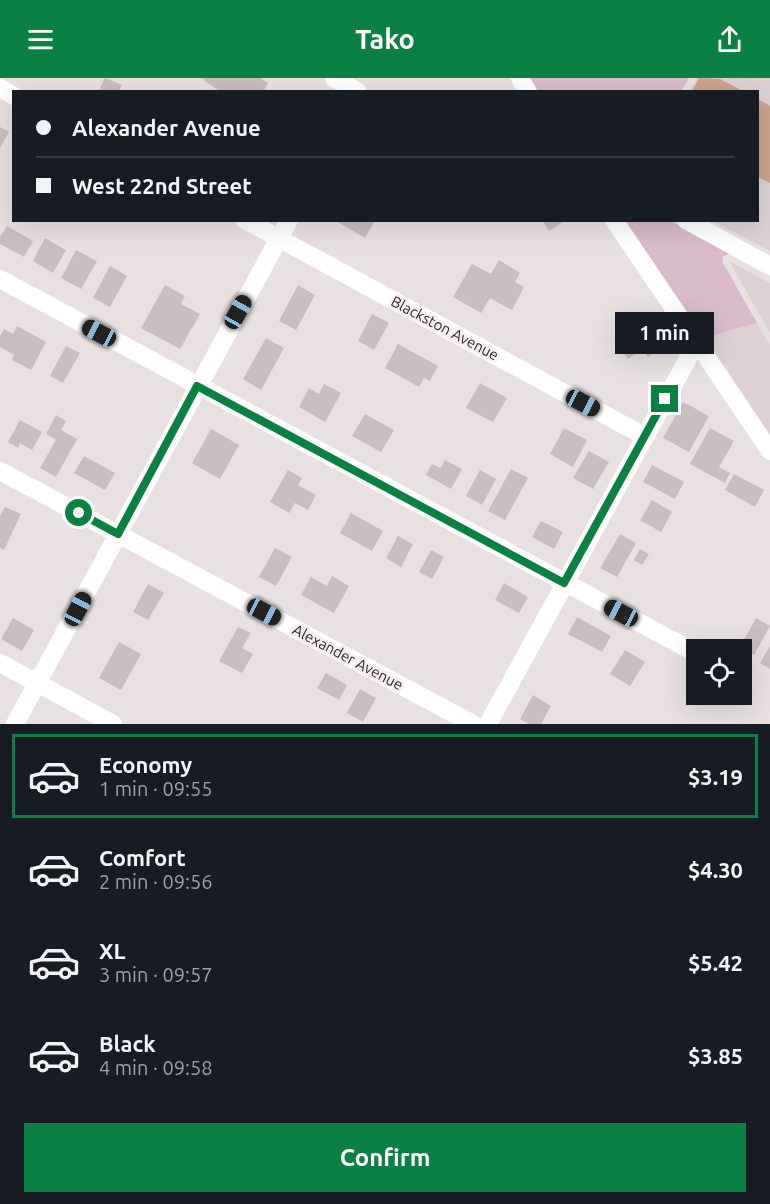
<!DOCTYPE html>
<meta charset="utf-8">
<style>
body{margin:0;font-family:Ubuntu,sans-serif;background:#242831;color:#f1f3f6;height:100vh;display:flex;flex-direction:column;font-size:22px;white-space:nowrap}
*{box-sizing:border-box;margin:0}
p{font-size:20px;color:#9ea1a6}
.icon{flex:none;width:33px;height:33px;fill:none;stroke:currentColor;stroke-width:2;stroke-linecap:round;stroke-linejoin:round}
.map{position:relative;height:646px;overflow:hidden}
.sheet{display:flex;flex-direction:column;background:#171b24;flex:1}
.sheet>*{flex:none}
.top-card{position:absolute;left:12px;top:12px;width:747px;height:132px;border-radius:0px;box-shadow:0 6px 24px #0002;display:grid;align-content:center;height:132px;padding:0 24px;background:#171b24}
.buttons{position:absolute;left:686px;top:561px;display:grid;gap:12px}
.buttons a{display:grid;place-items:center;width:66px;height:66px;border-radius:0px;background:#171b24;box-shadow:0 6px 24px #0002;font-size:30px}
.end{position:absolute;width:27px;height:27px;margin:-14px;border:8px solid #0b8043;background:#fff;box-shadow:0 0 0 3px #fff}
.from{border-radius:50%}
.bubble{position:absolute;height:42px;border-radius:0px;background:#171b24;box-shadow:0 6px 24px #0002;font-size:20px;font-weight:700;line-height:42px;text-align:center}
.car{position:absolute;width:18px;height:36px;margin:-18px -9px;border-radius:8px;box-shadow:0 0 4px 2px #0007;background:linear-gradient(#222 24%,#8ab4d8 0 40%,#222 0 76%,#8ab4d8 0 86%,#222 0)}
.top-card b{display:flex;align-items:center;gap:21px;height:57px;font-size:22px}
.top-card b+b{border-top:2px solid #363941}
.top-card i{width:15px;height:15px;background:#f1f3f6}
ul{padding:10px 0 0;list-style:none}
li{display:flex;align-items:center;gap:18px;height:84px;margin:0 12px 9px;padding:0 12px;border:3px solid transparent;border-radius:0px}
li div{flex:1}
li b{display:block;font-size:22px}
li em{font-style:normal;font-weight:700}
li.selected{border-color:#0b8043}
li>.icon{width:54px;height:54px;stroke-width:1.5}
.button{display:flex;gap:12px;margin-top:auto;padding:12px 24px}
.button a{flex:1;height:69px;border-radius:0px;background:#0b8043;color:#fff;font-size:24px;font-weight:700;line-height:69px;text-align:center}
header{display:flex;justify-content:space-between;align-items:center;height:78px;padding:0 24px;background:#0b8043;color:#fff;font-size:27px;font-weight:700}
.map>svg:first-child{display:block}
.built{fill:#ddd1d4}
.green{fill:#d9baca}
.water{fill:#caa38c}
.building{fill:#cabdbf}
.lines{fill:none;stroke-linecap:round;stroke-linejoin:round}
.minor{stroke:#fff;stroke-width:18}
.route{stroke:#0b8043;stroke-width:8}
.labels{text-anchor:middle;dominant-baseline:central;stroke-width:6;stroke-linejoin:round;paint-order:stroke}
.street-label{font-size:15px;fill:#382223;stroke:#f6f0f2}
</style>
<header><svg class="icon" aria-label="menu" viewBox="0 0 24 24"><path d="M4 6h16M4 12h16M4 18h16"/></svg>Tako<svg class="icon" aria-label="share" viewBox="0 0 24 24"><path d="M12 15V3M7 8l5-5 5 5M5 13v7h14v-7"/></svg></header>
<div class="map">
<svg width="770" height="646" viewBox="0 0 770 646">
<rect width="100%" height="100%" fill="#e9e0e2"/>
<path class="built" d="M697,0H770V173L713,143L758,142V14H689Z
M729,183L770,205V255Z
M757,245L770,267V360L704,260Z"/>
<path class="green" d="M528,0H689L681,14L537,13Z
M623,143H671L770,196L729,176L722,179L723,185L757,245L704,260Z"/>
<path class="water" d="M699,0L720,1L743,13H692Z
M758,21L770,28V105L758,99Z"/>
<path class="building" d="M105,0L122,7L118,14H98Z
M204,0H260L268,5L263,14H221L203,2Z
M0,49L9,54L0,70Z
M334,142H375L365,160Z
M542,142H566L549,153Z
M7,148L33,163L24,179L0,166V159Z
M45,160L66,172L53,195L33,183Z
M76,172L97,183L81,211L61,200Z
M499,182L520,195L515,204L524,209L512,232L490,220L481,235L453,219L472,186L491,196Z
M110,188L127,198L110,229L93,220Z
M165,207L185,218L181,226L200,236L180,271L141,250Z
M298,207L315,217L296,252L279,243Z
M639,235L664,267L648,279L642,271L628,281L616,264L624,258L618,251Z
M372,236L389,245L374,272L358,263Z
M17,248L46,264L31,292L12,282L14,277L0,269V258L4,251L13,256Z
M266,260L284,270L261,312L243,301Z
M398,266L438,288L430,303L424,300L419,309L385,290Z
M66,268L80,275L63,305L50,298Z
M480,305L507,320L493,344L466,330Z
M324,306L341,315L325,344L299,329L309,310L319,316Z
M683,324L709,338L689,374L663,360Z
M365,336L394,352L381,374L352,358Z
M56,337L66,343L61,352L77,361L56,399L40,390L56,362L46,356Z
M20,342L42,354L32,372L20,365L18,370L8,364Z
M564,350L587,362L573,389L550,376Z
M710,350L734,363L719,389L730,395L725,405L690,386Z
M211,351L239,367L220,401L192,385Z
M589,373L609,384L593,411L573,400Z
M84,378L115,395L105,412L74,395Z
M445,382L462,391L451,411L426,397L432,386L441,390Z
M652,387L684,404L675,421L643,404Z
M511,391L528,400L505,442L488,433Z
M288,392L302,400L298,407L316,417L308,432L295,425L289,435L270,424Z
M480,392L496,401L482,427L466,418Z
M734,396L764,412L755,429L725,412Z
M652,422L672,434L661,454L640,442Z
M5,429L21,436L4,472L0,470V438Z
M351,435L383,453L372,473L340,455Z
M541,443L563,454L554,471L532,459Z
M620,456L636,465L617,499L600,490Z
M398,458L413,466L401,489L386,480Z
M275,470L292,479L276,508L259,499Z
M640,471L649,476L642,487L634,482Z
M431,472L444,479L432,501L419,494Z
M332,498L349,508L334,535L301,517L311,499L327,508Z
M504,505L528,519L519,535L495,522Z
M148,506L164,515L148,542L133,534Z
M577,539L611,558L602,574L568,556Z
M13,540L34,552L22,573L1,561Z
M756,540L770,548L754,577L740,569Z
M238,549L251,555L242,570L253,576L242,595L219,583Z
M119,564L141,576L121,612L99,600Z
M770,568V591L760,585Z
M625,572L645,584L630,608L610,596Z
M326,595L347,607L339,622L317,610Z
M360,611L376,620L363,644L347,635Z
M533,617L551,628L541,646H529L520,641Z"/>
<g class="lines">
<path class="minor" d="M334,0L357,13
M520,0L528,14
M0,10L14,18
M245,142L644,358
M614,142L770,373
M686,142L770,188
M0,201L696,575
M0,393L473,646
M0,585L113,646
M15,646L289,142
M488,646L697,264"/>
</g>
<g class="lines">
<path class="route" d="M79,435L118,456L197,308L564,505L665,321"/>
</g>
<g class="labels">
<g class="street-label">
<text transform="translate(445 250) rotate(28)">Blackston Avenue</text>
<text transform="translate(348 579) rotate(28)">Alexander Avenue</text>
</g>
</g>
</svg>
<div class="buttons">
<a><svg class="icon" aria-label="locate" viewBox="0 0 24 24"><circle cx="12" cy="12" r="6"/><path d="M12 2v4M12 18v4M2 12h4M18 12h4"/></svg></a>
</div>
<i class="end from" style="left:79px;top:435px"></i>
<i class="end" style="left:665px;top:321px"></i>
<div class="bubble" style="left:615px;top:234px;width:99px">1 min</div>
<i class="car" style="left:238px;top:234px;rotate:29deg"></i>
<i class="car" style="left:99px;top:255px;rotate:298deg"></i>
<i class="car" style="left:583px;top:325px;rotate:118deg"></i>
<i class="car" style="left:78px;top:531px;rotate:28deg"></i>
<i class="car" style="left:264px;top:534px;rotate:118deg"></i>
<i class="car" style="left:621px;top:535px;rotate:298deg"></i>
<div class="top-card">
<b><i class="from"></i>Alexander Avenue</b>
<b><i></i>West 22nd Street</b>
</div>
</div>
<section class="sheet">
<ul>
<li class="selected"><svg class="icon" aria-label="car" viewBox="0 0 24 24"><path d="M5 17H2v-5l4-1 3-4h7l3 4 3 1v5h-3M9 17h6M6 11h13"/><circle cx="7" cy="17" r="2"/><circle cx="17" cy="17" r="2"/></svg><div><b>Economy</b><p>1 min · 09:55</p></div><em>$3.19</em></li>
<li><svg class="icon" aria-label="car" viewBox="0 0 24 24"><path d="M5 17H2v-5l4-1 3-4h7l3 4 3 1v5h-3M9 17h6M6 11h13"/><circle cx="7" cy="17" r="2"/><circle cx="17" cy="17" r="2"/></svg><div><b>Comfort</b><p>2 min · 09:56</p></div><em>$4.30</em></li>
<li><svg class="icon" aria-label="car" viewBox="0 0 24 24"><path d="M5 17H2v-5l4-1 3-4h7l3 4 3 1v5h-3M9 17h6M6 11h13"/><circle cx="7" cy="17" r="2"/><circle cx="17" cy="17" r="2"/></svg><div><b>XL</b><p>3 min · 09:57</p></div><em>$5.42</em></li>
<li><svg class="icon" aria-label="car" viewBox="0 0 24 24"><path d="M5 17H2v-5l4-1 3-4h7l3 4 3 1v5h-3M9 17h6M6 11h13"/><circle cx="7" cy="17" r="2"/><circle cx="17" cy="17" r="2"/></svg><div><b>Black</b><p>4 min · 09:58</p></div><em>$3.85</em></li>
</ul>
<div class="button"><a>Confirm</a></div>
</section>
